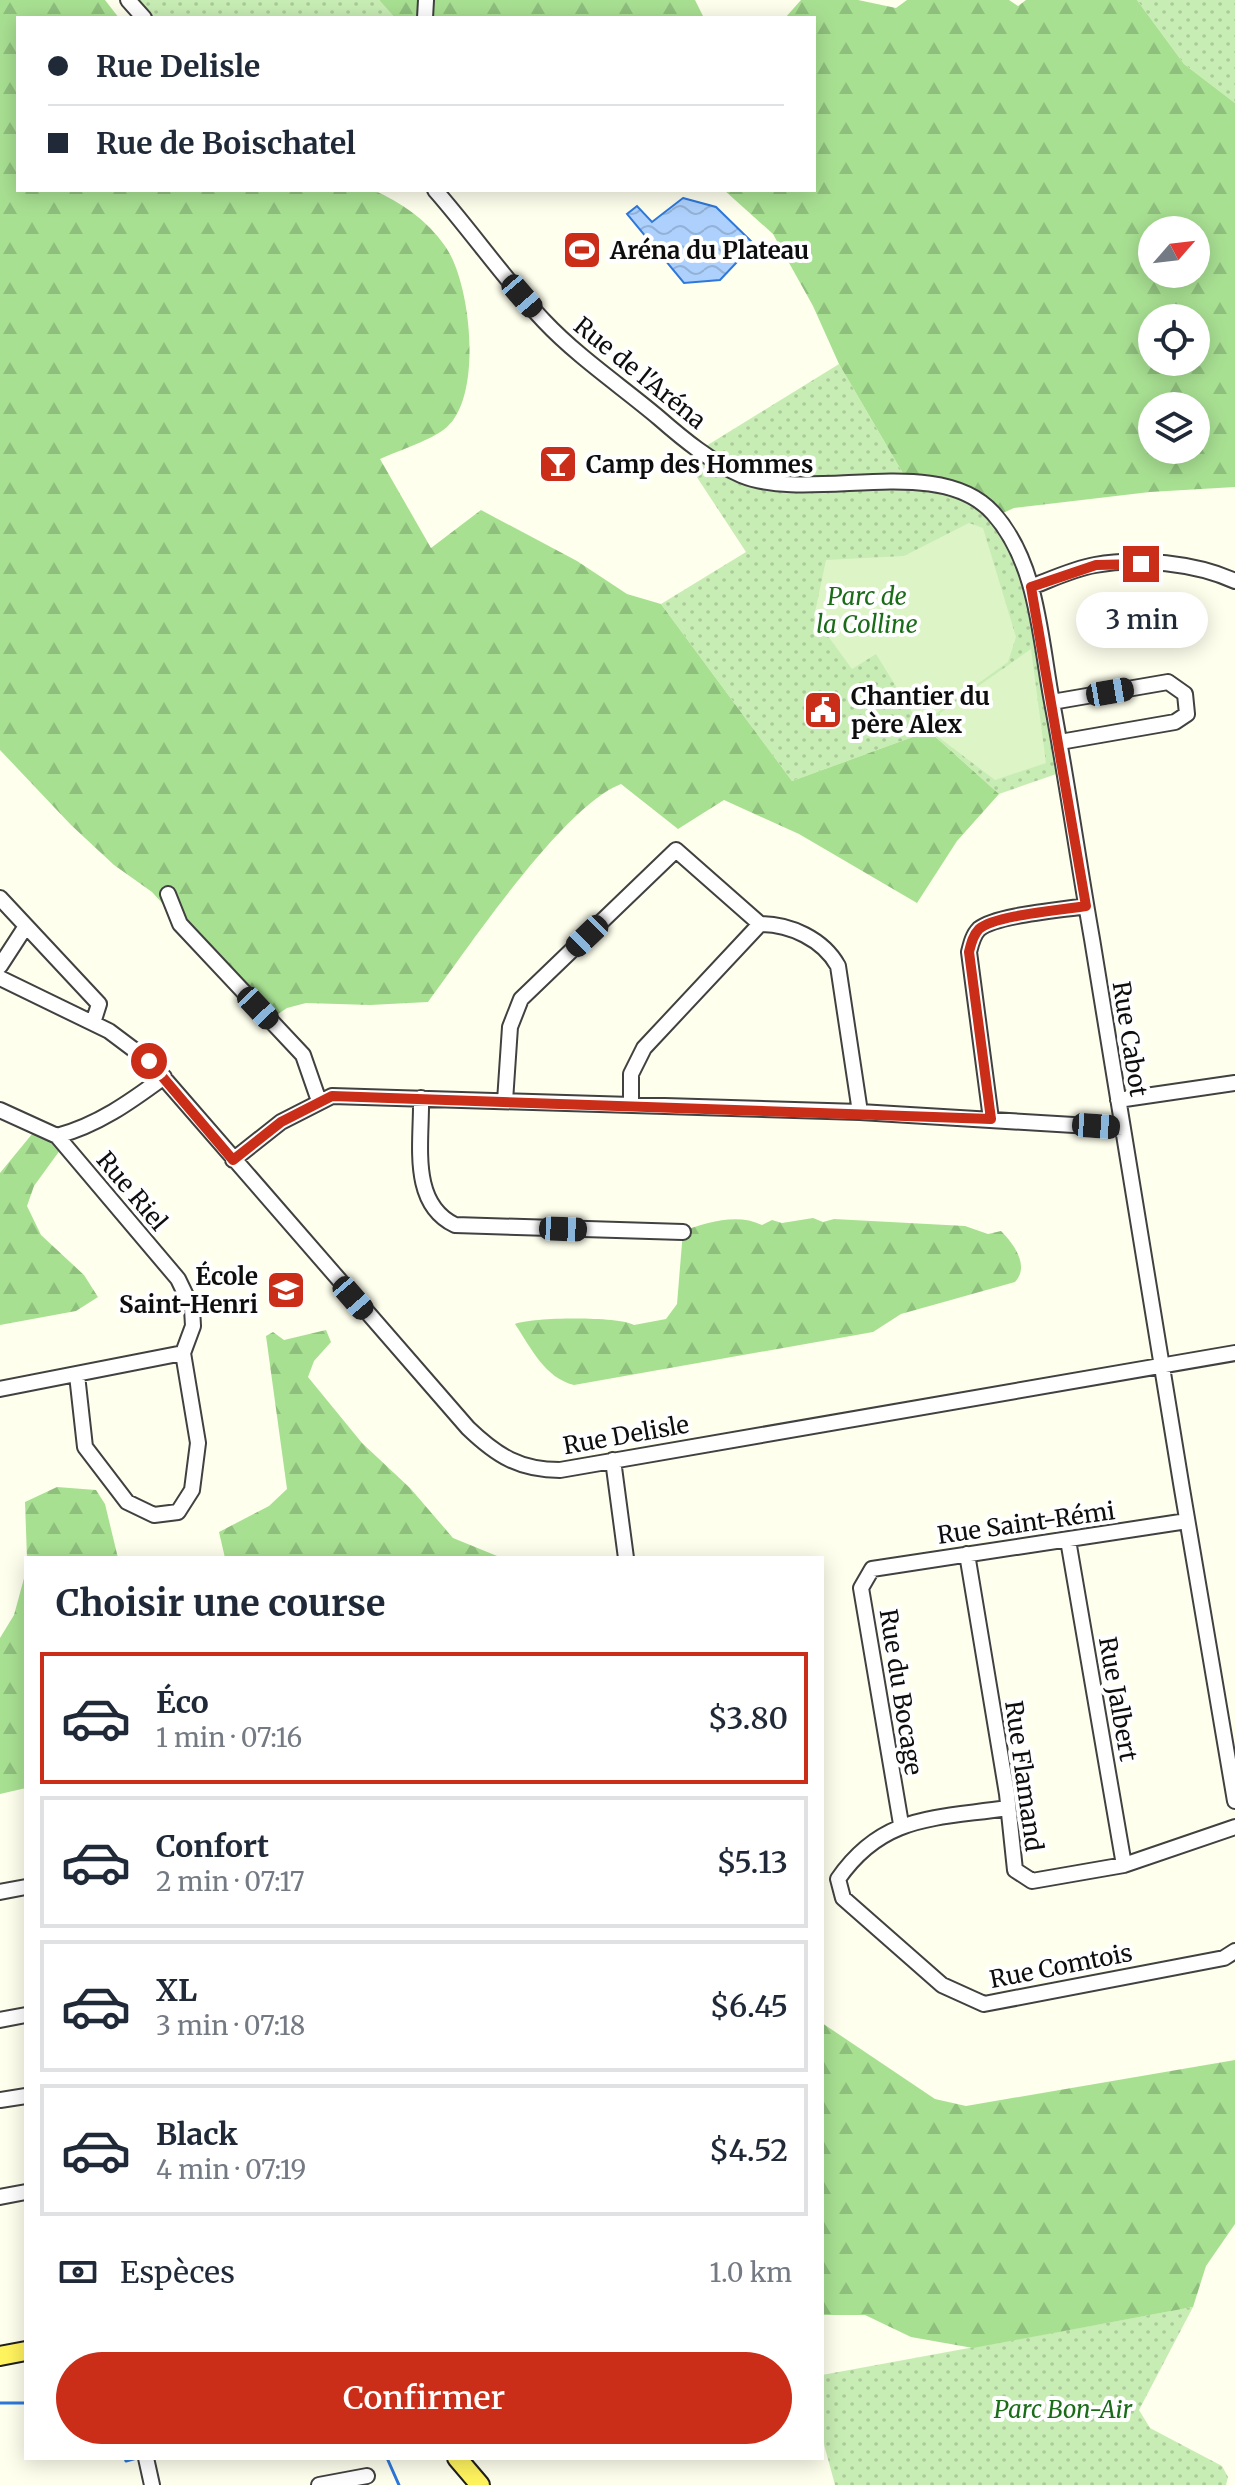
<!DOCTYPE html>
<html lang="fr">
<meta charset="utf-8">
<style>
body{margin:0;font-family:Merriweather,serif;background:#f6f6f7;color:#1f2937;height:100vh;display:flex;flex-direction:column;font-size:30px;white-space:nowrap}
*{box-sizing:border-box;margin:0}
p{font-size:26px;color:#747a83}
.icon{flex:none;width:44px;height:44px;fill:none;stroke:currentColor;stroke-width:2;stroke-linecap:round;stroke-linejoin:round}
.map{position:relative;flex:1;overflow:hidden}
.drawer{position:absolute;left:24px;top:1556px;width:800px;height:904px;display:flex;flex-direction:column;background:#fff;border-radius:0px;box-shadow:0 4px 20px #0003}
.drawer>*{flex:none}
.guide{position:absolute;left:16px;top:16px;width:800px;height:176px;border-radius:0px;box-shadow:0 4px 20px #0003;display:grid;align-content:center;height:176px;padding:0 32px;background:#fff}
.needle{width:52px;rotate:62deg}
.buttons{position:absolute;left:1138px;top:216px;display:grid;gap:16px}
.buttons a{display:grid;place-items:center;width:72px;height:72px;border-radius:50%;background:#fff;box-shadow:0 4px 20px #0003;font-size:40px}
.end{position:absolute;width:36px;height:36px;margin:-18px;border:10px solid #cb2e18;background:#fff;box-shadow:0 0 0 4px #fff}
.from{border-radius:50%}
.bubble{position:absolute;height:56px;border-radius:28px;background:#fff;box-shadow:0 4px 20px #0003;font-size:26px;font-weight:600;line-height:56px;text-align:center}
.car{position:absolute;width:24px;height:48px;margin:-24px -12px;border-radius:10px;box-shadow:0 0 6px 2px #0007;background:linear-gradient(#222 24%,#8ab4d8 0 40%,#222 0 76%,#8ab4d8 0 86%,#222 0)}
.guide b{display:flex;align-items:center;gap:28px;height:76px;font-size:30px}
.guide b+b{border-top:2px solid #e0e1e3}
.guide i{width:20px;height:20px;background:#1f2937}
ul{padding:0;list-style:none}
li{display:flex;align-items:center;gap:24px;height:132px;margin:0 16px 12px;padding:0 16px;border:4px solid #e0e1e3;border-radius:0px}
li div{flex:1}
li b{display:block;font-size:30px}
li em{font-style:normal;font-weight:600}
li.selected{border-color:#cb2e18}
li>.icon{width:72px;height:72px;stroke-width:1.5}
h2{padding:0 32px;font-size:36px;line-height:96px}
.pay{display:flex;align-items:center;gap:20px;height:88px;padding:0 32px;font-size:30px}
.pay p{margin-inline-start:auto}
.primary-button{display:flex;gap:16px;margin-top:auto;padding:16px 32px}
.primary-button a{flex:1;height:92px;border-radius:48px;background:#cb2e18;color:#fff;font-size:32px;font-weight:600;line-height:92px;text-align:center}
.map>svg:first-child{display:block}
.green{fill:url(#green-dots)}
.forest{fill:url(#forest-firs);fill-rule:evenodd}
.pitch{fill:#ddf4c7}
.water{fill:url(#water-waves);stroke:#2d78da;stroke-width:2}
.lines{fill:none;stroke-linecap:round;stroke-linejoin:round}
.stream{stroke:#2d78da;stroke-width:3}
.minor-casing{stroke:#414141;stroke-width:18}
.major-casing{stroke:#1f1f1f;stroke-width:22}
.minor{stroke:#fff;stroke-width:14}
.major{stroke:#fff35e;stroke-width:18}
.route{stroke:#cb2e18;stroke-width:10}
.labels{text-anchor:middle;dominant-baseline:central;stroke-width:8;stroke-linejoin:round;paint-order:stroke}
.poi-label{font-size:24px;font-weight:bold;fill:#0e0e0e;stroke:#fff;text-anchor:start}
.street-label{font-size:24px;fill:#0e0e0e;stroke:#fff}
.park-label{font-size:24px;font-style:italic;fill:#1b6c18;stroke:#fff}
</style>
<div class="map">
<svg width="1235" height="2485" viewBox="0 0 1235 2485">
<defs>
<pattern id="green-dots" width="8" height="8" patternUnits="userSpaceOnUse" patternTransform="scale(2)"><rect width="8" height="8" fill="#c8edb4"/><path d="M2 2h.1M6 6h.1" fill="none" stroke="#abca9a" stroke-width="1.8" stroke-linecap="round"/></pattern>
<pattern id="forest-firs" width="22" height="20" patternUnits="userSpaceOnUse" patternTransform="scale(2)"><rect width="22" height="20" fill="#a8e092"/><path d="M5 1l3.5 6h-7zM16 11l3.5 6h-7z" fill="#8fbf7d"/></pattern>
<pattern id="water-waves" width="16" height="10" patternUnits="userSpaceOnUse" patternTransform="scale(2)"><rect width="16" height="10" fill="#add1fc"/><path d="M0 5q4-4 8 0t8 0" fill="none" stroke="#94b2d7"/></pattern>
</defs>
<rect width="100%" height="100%" fill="#ffe"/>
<path class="green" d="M137,0H379L395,18H154Z
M1137,0H1235V103L1184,64Z
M839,364L908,482C929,487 955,489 974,498C1034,525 1054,710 1065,771L999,794L929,731L792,781L661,604L746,552L685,459Z
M1193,2307L1139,2410L1150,2428L1222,2466L1228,2477L1226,2485H835L822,2437V2375Z"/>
<path class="forest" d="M0,0H105L119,18H18V190H373C401,202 427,220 445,246C471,282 483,395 447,427C434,439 398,451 380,459L431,548L481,510L577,561L627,594L661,604L792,781L929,731L999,794L957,841L917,903L799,834L724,800L678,829L621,784C563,806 468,948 428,1002L370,1005L306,1003L287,1008L269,1020L152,892L114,865L71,825L0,750Z
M379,0H695L704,18H395Z
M801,0H858L896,8L907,0H1009L1018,6L1026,0H1137L1184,64L1235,103V487L1150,492L1014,508L996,516L975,498L908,482L839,364L813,306L773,234L724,190H814V18H785ZM1152,230H1196V274H1152ZM1152,318H1196V362H1152ZM1152,406H1196V450H1152Z
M37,1128L63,1146L34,1186L27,1206L41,1235L84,1275L98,1297L76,1311L0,1325V1173Z
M813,1218L823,1222L834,1219L965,1226L988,1234L1001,1231C1014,1244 1030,1266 1015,1282L901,1314L873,1332L574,1385C545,1378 531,1348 515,1324C532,1317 619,1316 634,1325L666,1319L677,1304L683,1231C707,1222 738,1213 762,1225L772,1220L782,1223Z
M326,1330L331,1342L314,1361L308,1377L362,1443L410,1488L453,1538L502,1558H225L219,1532L269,1506L287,1489L266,1336L273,1332L284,1340Z
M57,1487L96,1490L105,1504L118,1558H27L25,1502Z
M26,1571V1788L0,1794V1638L14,1615Z
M822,2023L935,2099L966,2106L1235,2060V2224L1206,2266L1193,2307L973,2348L911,2337L865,2315H822Z"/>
<path class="pitch" d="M969,523L983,528L1016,637L1008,662L920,725L876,654L852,669L814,617L826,560L904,556Z
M1031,649L1046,763L995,780L937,736L940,713Z"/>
<path class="water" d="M683,198L716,207L754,244L720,280L684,283L627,214L637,206L652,222Z"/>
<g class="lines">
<path class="stream" d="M0,2403H26
M125,2458L126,2461L137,2458
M387,2458L399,2485"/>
<defs>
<path id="minor" d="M128,0L144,18
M425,18L426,0
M435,190C472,232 505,280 544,321C578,357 621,386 659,418C683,439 711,462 741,475C811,504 938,452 993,513C1038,563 1040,639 1052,702C1067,781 1078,860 1092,939C1139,1227 1185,1514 1235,1801
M1031,587C1052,579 1073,569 1095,565C1137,557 1196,563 1235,581
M1052,702L1168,682L1185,694L1187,714L1175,722L1060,742
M168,894L180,924L303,1055L319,1101
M0,898L99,1004L93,1023
M760,924C790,924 823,939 838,966L860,1112
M0,966L26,926
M0,978L109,1031L149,1061L468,1428C497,1456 520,1470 560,1470L1235,1353
M421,1098C422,1142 409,1203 455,1225L683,1232
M1118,1100L1235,1083
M505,1101L510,1027L521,999L676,850L760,924
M631,1103V1074L644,1048L760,924
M0,1110L57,1136L178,1279L192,1308L193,1326L183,1353L198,1443L192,1490L178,1512L154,1515L127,1502L85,1447L77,1375
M991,1119L969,952C971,944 973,935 979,929C996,915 1062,910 1086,906
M57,1136C98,1125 130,1102 164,1077
M233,1160L281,1122L332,1096L860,1112L1123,1128
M0,1389L183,1353
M613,1460L626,1558
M1068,1540L1124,1865
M967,1554L1007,1794L1015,1870L1032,1881L1124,1865L1235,1827
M1007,1808C935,1819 883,1814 838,1879L843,1898L942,1985L984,2004L1224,1958L1235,1951
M901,1824L861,1588L872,1569L1187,1521
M0,1892L26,1887
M0,2020L26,2015
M0,2100L26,2096
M0,2197L26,2192
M146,2458L152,2485
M319,2485L367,2476"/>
<path id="major" d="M0,2356L26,2351
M457,2458L480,2485"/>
</defs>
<use href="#minor" class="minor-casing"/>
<use href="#major" class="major-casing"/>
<use href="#minor" class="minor"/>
<use href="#major" class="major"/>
</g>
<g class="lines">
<path class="route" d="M149,1061L233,1160L281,1122L332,1096L991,1119L969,952C971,944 973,935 979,929C995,915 1063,910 1086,906L1031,587L1096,565L1141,564"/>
</g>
<defs>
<symbol id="stadium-square" viewBox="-11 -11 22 22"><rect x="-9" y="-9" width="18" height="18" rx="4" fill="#cb2e18" stroke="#fff"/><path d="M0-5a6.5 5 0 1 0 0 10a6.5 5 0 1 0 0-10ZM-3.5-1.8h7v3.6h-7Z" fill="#fff"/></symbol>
<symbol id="bar-square" viewBox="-11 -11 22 22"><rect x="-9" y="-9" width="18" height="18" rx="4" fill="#cb2e18" stroke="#fff"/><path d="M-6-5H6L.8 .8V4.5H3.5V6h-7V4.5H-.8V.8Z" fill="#fff"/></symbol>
<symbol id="civic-square" viewBox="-11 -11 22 22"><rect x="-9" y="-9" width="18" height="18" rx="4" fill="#cb2e18" stroke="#fff"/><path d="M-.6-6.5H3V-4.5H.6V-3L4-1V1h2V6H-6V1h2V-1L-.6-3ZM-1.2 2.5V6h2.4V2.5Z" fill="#fff"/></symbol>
<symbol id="school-square" viewBox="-11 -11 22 22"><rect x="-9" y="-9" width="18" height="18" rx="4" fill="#cb2e18" stroke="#fff"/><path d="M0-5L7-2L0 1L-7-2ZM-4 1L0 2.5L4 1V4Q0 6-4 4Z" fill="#fff"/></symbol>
</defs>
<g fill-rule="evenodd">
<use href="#stadium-square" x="560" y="228" width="44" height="44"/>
<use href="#bar-square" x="536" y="442" width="44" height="44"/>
<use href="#civic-square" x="801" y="688" width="44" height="44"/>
<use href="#school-square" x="264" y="1268" width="44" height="44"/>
</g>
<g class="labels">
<g class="poi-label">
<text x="610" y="250">Aréna du Plateau</text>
<text x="586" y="464">Camp des Hommes</text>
<text x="851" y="696">Chantier du<tspan x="851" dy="28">père Alex</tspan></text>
<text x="258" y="1276" text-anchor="end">École<tspan x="258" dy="28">Saint-Henri</tspan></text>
</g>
<g class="street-label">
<text transform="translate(640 373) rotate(39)">Rue de l'Aréna</text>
<text transform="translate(1130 1039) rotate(81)">Rue Cabot</text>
<text transform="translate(132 1191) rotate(50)">Rue Riel</text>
<text transform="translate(626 1435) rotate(-10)">Rue Delisle</text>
<text transform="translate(1026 1523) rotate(-8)">Rue Saint-Rémi</text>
<text transform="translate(901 1692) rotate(81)">Rue du Bocage</text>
<text transform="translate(1118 1699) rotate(80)">Rue Jalbert</text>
<text transform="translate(1024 1776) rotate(82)">Rue Flamand</text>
<text transform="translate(1061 1966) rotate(-11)">Rue Comtois</text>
</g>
<g class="park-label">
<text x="867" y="596">Parc de<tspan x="867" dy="28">la Colline</tspan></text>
<text x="1063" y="2409">Parc Bon-Air</text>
</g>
</g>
</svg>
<div class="buttons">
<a><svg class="needle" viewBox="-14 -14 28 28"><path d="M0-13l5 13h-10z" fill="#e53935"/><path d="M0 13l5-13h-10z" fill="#747a83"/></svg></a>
<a><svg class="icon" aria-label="locate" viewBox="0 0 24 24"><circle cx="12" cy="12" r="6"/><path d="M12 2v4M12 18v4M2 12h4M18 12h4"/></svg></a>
<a><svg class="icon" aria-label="layers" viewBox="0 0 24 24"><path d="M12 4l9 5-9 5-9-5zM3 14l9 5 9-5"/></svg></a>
</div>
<i class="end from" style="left:149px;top:1061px"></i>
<i class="end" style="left:1141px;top:564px"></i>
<div class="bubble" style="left:1076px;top:592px;width:132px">3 min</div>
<i class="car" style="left:522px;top:296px;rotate:139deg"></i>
<i class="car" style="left:1110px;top:692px;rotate:80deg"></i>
<i class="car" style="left:587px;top:936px;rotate:226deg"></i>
<i class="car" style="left:258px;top:1008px;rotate:137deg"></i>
<i class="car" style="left:1096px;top:1126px;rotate:94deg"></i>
<i class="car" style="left:563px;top:1229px;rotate:92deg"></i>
<i class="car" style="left:353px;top:1298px;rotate:139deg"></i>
<div class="guide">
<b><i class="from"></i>Rue Delisle</b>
<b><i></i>Rue de Boischatel</b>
</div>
<section class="drawer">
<h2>Choisir une course</h2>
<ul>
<li class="selected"><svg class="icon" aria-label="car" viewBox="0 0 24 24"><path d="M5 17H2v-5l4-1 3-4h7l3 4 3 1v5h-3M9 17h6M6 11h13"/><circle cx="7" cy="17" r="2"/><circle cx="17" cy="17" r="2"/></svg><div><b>Éco</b><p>1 min · 07:16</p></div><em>$3.80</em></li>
<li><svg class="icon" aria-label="car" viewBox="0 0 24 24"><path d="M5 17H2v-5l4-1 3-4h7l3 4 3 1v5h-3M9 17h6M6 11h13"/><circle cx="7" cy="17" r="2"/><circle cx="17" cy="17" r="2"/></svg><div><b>Confort</b><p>2 min · 07:17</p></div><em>$5.13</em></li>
<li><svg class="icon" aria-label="car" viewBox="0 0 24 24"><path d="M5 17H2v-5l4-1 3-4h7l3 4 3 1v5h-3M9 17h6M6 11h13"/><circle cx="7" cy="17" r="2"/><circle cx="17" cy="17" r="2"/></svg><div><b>XL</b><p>3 min · 07:18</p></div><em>$6.45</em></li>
<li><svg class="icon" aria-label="car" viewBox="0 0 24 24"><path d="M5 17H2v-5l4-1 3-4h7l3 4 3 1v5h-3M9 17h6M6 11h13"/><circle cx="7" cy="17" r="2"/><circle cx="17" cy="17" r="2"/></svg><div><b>Black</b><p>4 min · 07:19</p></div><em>$4.52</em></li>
</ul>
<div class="pay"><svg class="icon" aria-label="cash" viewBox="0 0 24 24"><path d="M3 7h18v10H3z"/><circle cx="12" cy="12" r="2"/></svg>Espèces<p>1.0 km</p></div>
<div class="primary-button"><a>Confirmer</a></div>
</section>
</div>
